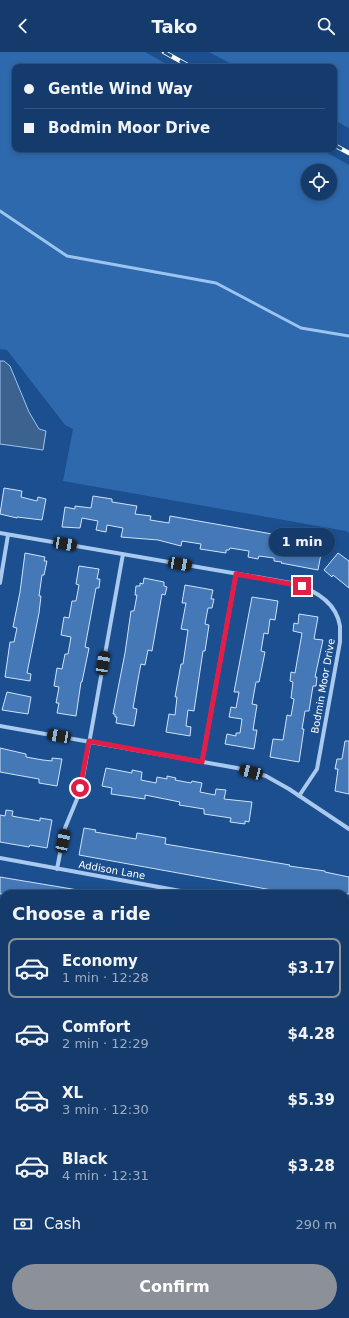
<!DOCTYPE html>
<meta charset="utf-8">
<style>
body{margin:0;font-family:"DejaVu Sans",sans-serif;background:#214673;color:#f1f3f6;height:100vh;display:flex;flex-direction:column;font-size:15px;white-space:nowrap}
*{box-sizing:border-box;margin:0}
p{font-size:13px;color:#9dadc1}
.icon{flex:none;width:22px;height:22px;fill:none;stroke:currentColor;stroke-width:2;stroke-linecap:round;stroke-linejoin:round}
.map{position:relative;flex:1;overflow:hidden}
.details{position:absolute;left:0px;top:838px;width:349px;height:428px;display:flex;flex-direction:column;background:#143b6b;border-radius:12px 12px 0 0;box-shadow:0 2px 6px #0003,0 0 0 1px #33557e}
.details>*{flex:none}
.top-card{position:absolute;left:12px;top:12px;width:325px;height:88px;border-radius:8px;box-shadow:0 2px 6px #0003,0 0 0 1px #33557e;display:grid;align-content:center;height:88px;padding:0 12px;background:#143b6b}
.buttons{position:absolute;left:301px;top:112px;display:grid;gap:8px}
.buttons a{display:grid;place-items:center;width:36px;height:36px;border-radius:50%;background:#143b6b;box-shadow:0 2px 6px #0003,0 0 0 1px #33557e;font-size:20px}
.end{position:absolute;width:18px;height:18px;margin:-9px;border:5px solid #e11d48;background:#fff;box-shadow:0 0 0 2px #fff}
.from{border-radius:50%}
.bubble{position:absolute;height:28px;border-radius:14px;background:#143b6b;box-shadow:0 2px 6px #0003,0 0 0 1px #33557e;font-size:13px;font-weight:700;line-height:28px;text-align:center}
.car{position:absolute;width:12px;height:24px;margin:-12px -6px;border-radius:5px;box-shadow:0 0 3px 1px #0007;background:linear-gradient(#222 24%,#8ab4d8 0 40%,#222 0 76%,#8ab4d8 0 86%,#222 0)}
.top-card b{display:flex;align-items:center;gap:14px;height:38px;font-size:15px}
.top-card b+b{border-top:1px solid #33557e}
.top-card i{width:10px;height:10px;background:#f1f3f6}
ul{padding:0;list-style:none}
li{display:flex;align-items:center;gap:12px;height:60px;margin:0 8px 6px;padding:0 4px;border:2px solid transparent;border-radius:8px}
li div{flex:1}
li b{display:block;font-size:15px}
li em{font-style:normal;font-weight:700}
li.current{border-color:#8c9099}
li>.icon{width:36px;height:36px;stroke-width:1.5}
h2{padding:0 12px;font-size:18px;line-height:48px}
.pay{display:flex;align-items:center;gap:10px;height:44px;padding:0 12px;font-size:15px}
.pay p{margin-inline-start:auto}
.cta{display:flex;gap:8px;margin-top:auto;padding:8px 12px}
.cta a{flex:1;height:46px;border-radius:24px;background:#8c9099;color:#fff;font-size:16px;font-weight:700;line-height:46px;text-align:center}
header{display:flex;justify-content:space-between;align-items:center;height:52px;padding:0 12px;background:#143b6b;font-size:18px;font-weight:700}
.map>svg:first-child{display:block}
.green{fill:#2e69ad;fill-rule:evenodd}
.water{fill:#3c6290;stroke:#9cc4f0}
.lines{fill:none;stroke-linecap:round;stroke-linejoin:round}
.stream{stroke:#9cc4f0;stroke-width:3}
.building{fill:#4478b7;stroke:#cfe3fa}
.lane{stroke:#a9c9ee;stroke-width:3}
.street{stroke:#a9c9ee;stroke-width:4}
.rail-casing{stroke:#fff;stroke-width:4.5}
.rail{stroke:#1b4f8f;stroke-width:3;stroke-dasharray:9;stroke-linecap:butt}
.route{stroke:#e11d48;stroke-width:5}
.labels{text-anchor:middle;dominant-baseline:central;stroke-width:3;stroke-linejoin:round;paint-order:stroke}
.street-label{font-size:10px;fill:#fff;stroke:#1b4f8f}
</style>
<header><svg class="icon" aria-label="back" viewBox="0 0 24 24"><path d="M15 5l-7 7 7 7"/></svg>Tako<svg class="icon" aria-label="search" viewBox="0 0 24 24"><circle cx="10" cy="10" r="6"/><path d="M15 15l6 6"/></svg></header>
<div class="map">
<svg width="349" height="1266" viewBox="0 0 349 1266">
<rect width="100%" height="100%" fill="#1b4f8f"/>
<path class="green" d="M0,0H145L172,15H15V97H320L349,113V481L346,479L63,429L73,377L65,373L7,298L0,297ZM308,119H330V141H308Z
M209,0H349V76L334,68V15H237Z
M0,1059L4,1060V1262H46L45,1266H0Z"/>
<path class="water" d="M0,309H4L10,314L29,360L39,377L46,379L43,398L0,392Z"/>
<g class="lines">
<path class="stream" d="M0,159L67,204L216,231L301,276L349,284"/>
</g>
<path class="building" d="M4,436L22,439L21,445L37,449L38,445L46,447L42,468L17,465V466L0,462Z
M93,444L112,447V450L137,454L135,462L151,464L150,468L169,471L170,464L323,491L318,518L281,511L282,510L274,509V506L259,504L258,507L248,505L249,499L230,496L229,498H226V501L200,497L201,492L182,489L181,494L158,488L121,485L123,476L107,473L106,480L96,478L98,469L82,466L80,476L62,475L65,455L75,457V454L91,456Z
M25,501L45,505L44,509H47L44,523H42L39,544H41L39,561L27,621L31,622L30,629L5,625L10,590H14L17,576L13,575L20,540Z
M338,501L349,509V536L333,523L332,525L324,518Z
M79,514L99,517L97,527H100L99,536H96L85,595L89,596L82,630H81L76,664L57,661L59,651H56L59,635L54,634L57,616L62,617L65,602H68L71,585L61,583L64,565L69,566L72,549H76L79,533L76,532Z
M144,526L164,530V534L167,535L165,543L162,542L152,599L148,598L145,613L141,612L139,622L133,656L137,657L134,674L116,671L117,665H115V662H113L125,601L131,559H134L137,543H135L136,534H140V531L143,532Z
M185,533L213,538L211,547H214L212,556H208L205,572L209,573L205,599H203L194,659L188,658L186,674L191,675L190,684L166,680L169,662L175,663L177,645H175L181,612H183L188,578L181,577L186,551H182Z
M252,545L278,549L275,568L270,567L268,582L264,581L261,599L265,600L259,630H256L252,652L257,653L253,678H257L254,697L225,692L227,682L236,684V681H240L242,667L229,665L231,655L236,656L239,640H234Z
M299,562L318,565L314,587L323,588L315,625H317L316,634H313L309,659H305L302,677H304L299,710L270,705L273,687L283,688L287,663L291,664L294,647L291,646L293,630L290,629L291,620L295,621L302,581L293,579L294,571L298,572Z
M7,640L31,645L28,662L2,658Z
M345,689H349V742L335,739L338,717H335L337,707H342Z
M0,696L26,702V705L43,708L52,709V706L62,707L57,734L39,731V727L0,720Z
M106,716L132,721V718L142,720L141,728L156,731L157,725L167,727V724L176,726L175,728L191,731L192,729L202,731L200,740L215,743L216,737L226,738L224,747L252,750L249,770L245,769V772L230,770L231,766L204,762V757L179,753L180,750L145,743V747L111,742L112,736L102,734Z
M6,758L13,759L12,764L17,765L40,769V766L52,768L47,796L30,793L29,795L0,790V763L5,764Z
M84,776L96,778L95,780L136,787L137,781L166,786L165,792L290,813L289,814L325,819V820L349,825V842H294L79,803Z
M0,825L78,838V842H0Z"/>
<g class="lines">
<path class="lane" d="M345,1215L349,1221
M345,1225L349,1223
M179,1266V1262
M196,1266L197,1262
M318,1266L319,1262"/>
<path class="street" d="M0,481L291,531C312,537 336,549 340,574C340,579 340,585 340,590L317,717L299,744
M0,531L8,483
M0,674L237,716L266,724L289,737L349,777
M202,710L236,522
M0,806L197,842
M57,817L65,776L77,747L83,725L123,502
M345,869L349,870
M0,924L4,925
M345,982L349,981
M0,1047L4,1048
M345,1110L349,1111"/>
<defs>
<path id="rail" d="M164,0L191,15
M334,93L349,101"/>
</defs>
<use href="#rail" class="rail-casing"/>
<use href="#rail" class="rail"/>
</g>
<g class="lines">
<path class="route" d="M80,736L89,689L202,710L236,522L302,534"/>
</g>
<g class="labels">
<g class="street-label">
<text transform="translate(323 634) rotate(-80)">Bodmin Moor Drive</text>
<text transform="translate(112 818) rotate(10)">Addison Lane</text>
</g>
</g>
</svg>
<div class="buttons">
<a><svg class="icon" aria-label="locate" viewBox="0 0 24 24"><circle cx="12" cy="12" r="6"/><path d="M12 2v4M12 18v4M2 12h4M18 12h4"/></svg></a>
</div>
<i class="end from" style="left:80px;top:736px"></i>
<i class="end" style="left:302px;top:534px"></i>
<div class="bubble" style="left:269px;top:476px;width:66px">1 min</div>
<i class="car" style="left:65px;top:492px;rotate:100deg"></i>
<i class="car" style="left:180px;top:512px;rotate:100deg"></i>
<i class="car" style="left:103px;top:611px;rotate:10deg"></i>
<i class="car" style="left:59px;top:684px;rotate:280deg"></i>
<i class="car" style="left:251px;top:720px;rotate:285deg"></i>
<i class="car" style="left:63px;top:789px;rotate:12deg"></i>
<div class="top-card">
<b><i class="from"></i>Gentle Wind Way</b>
<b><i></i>Bodmin Moor Drive</b>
</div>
<section class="details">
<h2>Choose a ride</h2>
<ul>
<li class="current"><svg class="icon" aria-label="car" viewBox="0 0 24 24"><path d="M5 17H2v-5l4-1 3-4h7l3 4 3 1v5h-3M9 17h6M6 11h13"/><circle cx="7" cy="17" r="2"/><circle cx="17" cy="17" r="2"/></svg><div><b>Economy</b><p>1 min · 12:28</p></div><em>$3.17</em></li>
<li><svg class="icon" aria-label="car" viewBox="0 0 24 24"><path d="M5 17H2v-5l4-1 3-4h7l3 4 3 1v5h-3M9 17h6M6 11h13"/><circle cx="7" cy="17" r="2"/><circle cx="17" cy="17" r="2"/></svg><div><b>Comfort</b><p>2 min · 12:29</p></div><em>$4.28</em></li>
<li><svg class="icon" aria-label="car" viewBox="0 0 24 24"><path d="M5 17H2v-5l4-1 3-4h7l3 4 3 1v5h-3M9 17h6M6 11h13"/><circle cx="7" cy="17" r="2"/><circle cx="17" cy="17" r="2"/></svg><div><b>XL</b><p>3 min · 12:30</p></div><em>$5.39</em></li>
<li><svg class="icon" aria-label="car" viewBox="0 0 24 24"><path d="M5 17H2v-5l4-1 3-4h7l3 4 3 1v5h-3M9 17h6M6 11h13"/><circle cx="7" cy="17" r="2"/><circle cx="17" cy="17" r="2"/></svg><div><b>Black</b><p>4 min · 12:31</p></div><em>$3.28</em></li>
</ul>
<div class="pay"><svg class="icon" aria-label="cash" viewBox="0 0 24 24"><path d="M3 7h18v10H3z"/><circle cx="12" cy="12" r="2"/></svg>Cash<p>290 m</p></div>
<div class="cta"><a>Confirm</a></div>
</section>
</div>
